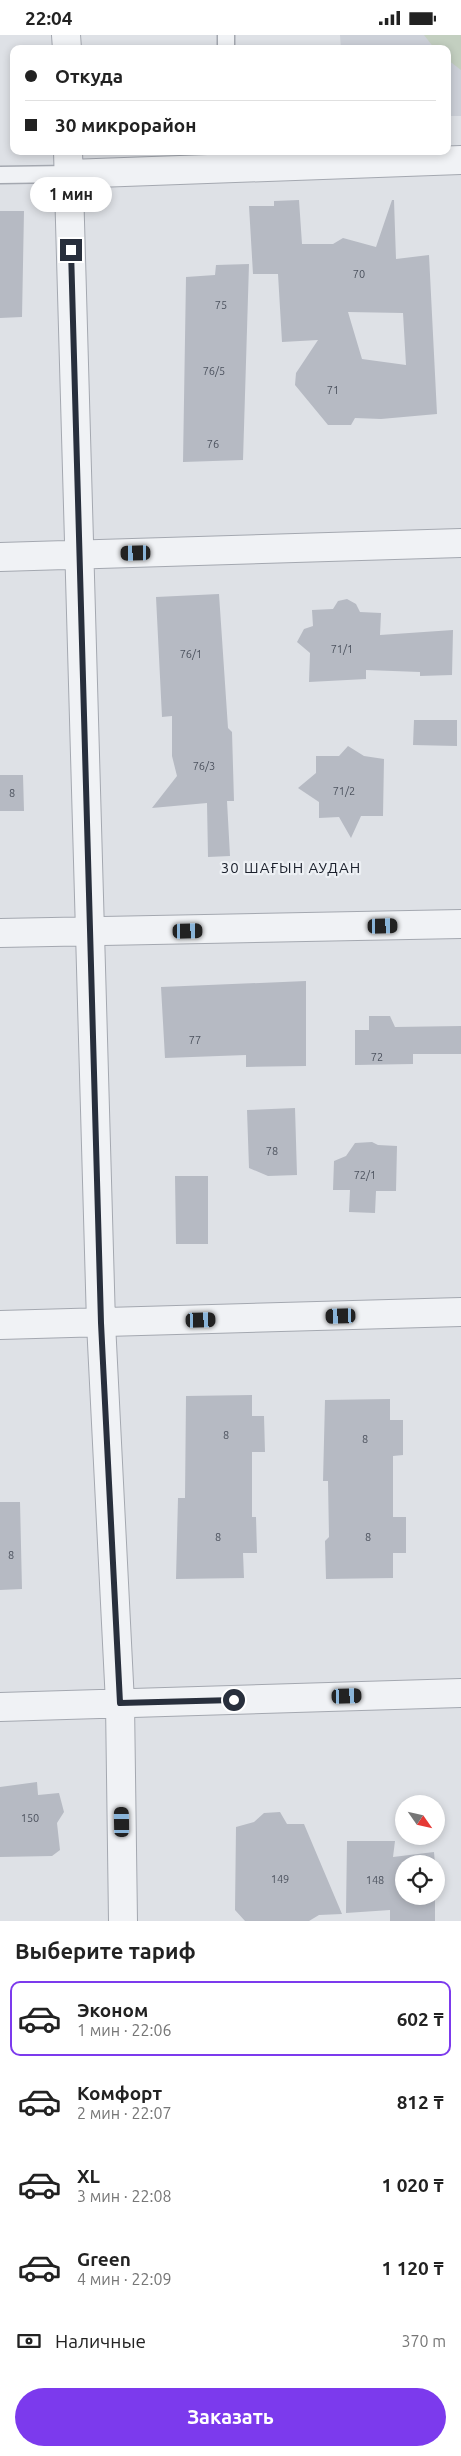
<!DOCTYPE html>
<html lang="ru">
<meta charset="utf-8">
<style>
body{margin:0;font-family:Ubuntu,sans-serif;background:#f2f2f2;color:#222;height:100vh;display:flex;flex-direction:column;font-size:19px;white-space:nowrap}
*{box-sizing:border-box;margin:0}
p{font-size:16px;color:#767676}
.icon{flex:none;width:28px;height:28px;fill:none;stroke:currentColor;stroke-width:2;stroke-linecap:round;stroke-linejoin:round}
.map{position:relative;height:1886px;overflow:hidden}
.details{display:flex;flex-direction:column;background:#fff;flex:1}
.details>*{flex:none}
.top-card{position:absolute;left:10px;top:10px;width:441px;height:110px;border-radius:10px;box-shadow:0 2px 8px #0003;display:grid;align-content:center;height:110px;padding:0 15px;background:#fff}
.needle{width:32px;rotate:124deg}
.buttons{position:absolute;left:395px;top:1760px;display:grid;gap:10px}
.buttons a{display:grid;place-items:center;width:50px;height:50px;border-radius:50%;background:#fff;box-shadow:0 2px 8px #0003;font-size:25px}
.end{position:absolute;width:22px;height:22px;margin:-11px;border:6px solid #282f3c;background:#fff;box-shadow:0 0 0 2px #fff}
.from{border-radius:50%}
.bubble{position:absolute;height:35px;border-radius:18px;background:#fff;box-shadow:0 2px 8px #0003;font-size:16px;font-weight:700;line-height:35px;text-align:center}
.car{position:absolute;width:15px;height:30px;margin:-15px -8px;border-radius:6px;box-shadow:0 0 4px 1px #0007;background:linear-gradient(#222 24%,#8ab4d8 0 40%,#222 0 76%,#8ab4d8 0 86%,#222 0)}
.top-card b{display:flex;align-items:center;gap:18px;height:48px;font-size:19px}
.top-card b+b{border-top:1px solid #e0e0e0}
.top-card i{width:12px;height:12px;background:#222}
ul{padding:0;list-style:none}
li{display:flex;align-items:center;gap:15px;height:75px;margin:0 10px 8px;padding:0 5px;border:2px solid transparent;border-radius:10px}
li div{flex:1}
li b{display:block;font-size:19px}
li em{font-style:normal;font-weight:700}
li.selected{border-color:#7c3aed}
li>.icon{width:45px;height:45px;stroke-width:1.5}
h2{padding:0 15px;font-size:22px;line-height:60px}
.pay{display:flex;align-items:center;gap:12px;height:55px;padding:0 15px;font-size:19px}
.pay p{margin-inline-start:auto}
.cta{display:flex;gap:10px;margin-top:auto;padding:10px 15px}
.cta a{flex:1;height:58px;border-radius:30px;background:#7c3aed;color:#fff;font-size:20px;font-weight:700;line-height:58px;text-align:center}
.status{display:flex;justify-content:space-between;align-items:center;height:35px;padding:0 25px;background:#fff;direction:ltr}
.status svg{height:14px;fill:currentColor}
.map>svg:first-child{display:block}
.built{fill:#ccd0d8}
.green{fill:#c3cfc0}
.building{fill:#b6bac3;fill-rule:evenodd}
.lines{fill:none;stroke-linecap:round;stroke-linejoin:round}
.service-casing{stroke:#a4a8b0;stroke-width:19}
.minor-casing{stroke:#a4a8b0;stroke-width:30}
.service{stroke:#f0f2f5;stroke-width:16}
.minor{stroke:#f0f2f5;stroke-width:28}
.route{stroke:#282f3c;stroke-width:6}
.labels{text-anchor:middle;dominant-baseline:central;stroke-width:4.5;stroke-linejoin:round;paint-order:stroke}
.number-label{font-size:11px;fill:#4c525e}
.neighbourhood-label{font-size:15px;letter-spacing:1px;fill:#1b202c;stroke:#edf0f4}
</style>
<div class="status"><b>22:04</b><svg viewBox="0 0 49 12"><path d="M0 12V9h3v3zM5 12V6h3v6zM10 12V3h3v9zM15 12V0h3v12zM26 1h20v11H26zM47 4h2v5h-2z"/></svg></div>
<div class="map">
<svg width="461" height="1886" viewBox="0 0 461 1886">
<rect width="100%" height="100%" fill="#dee1e6"/>
<path class="built" d="M340,0H461V81H448V14H341Z"/>
<path class="green" d="M424,0H461V35L448,25V14H435Z"/>
<path class="building" d="M299,165L302,209H333L343,203L376,212L392,165H394L396,224L429,220L437,379L381,384L355,383L351,390H328L295,350L296,338L318,305L282,307L278,239H253L249,171H274V166ZM348,277L403,278L406,330L362,324Z
M0,176H24L22,282L0,283Z
M249,229L243,425L183,427L186,242L215,240L216,230Z
M219,559L228,693L232,697L234,766H227L230,821L208,822L207,768L152,773L177,741L172,721V681L162,682L156,562Z
M347,564L356,569L360,577L381,578L380,600L453,595L452,640L420,641V637L366,635V644L309,647L310,618L297,607L304,594L313,591L312,575L333,574L338,566Z
M414,685H457V711L413,710Z
M348,711L364,721L384,724L383,781H361L351,803L339,782L319,783V767L298,753L316,738V721H339Z
M0,740H23L24,776H0Z
M306,946V1031L246,1032V1020L165,1023L161,952Z
M369,981H390L395,992L461,991V1019H413V1029L355,1030V995H369Z
M295,1073L297,1140L268,1141L249,1133L247,1075Z
M372,1107L378,1110L397,1111L396,1156H376L375,1178L349,1177L350,1155H333L334,1126L346,1121L355,1108Z
M175,1141H208V1209H176Z
M252,1360V1381H264L265,1417H252V1482H256L257,1518H243L244,1543L176,1544L178,1463H185L186,1361Z
M390,1364V1385H403V1420L393,1421V1482H406V1518H393V1543L326,1544L325,1506L329,1502L328,1446H323L325,1365Z
M0,1467H20L22,1554L0,1555Z
M37,1747L38,1760L59,1758L64,1777L57,1788L60,1815L52,1821L0,1822V1752Z
M280,1777L287,1789H304L342,1879L319,1880L309,1886H245L235,1875L236,1792L254,1787L264,1778Z
M347,1806H395L393,1822L434,1817L435,1829H404V1861H435V1886H390V1875L346,1878Z"/>
<g class="lines">
<defs>
<path id="service" d="M226,14V0
M0,140L69,139"/>
<path id="minor" d="M66,0L67,14
M68,116L101,1288L120,1668L123,1886
M69,139L461,125
M0,522L461,508
M0,898L461,889
M0,1290L461,1277
M0,1672L461,1658"/>
</defs>
<use href="#service" class="service-casing"/>
<use href="#minor" class="minor-casing"/>
<use href="#service" class="service"/>
<use href="#minor" class="minor"/>
</g>
<g class="lines">
<path class="route" d="M71,215L101,1288L120,1668L234,1665"/>
</g>
<g class="labels">
<g class="number-label">
<text x="359" y="239">70</text>
<text x="221" y="270">75</text>
<text x="214" y="336">76/5</text>
<text x="333" y="355">71</text>
<text x="213" y="409">76</text>
<text x="342" y="614">71/1</text>
<text x="191" y="619">76/1</text>
<text x="204" y="731">76/3</text>
<text x="344" y="756">71/2</text>
<text x="12" y="758">8</text>
<text x="195" y="1005">77</text>
<text x="377" y="1022">72</text>
<text x="272" y="1116">78</text>
<text x="365" y="1140">72/1</text>
<text x="226" y="1400">8</text>
<text x="365" y="1404">8</text>
<text x="218" y="1502">8</text>
<text x="368" y="1502">8</text>
<text x="11" y="1520">8</text>
<text x="30" y="1783">150</text>
<text x="280" y="1844">149</text>
<text x="375" y="1845">148</text>
</g>
<g class="neighbourhood-label">
<text x="291" y="832">30 ШАҒЫН АУДАН</text>
</g>
</g>
</svg>
<div class="buttons">
<a><svg class="needle" viewBox="-14 -14 28 28"><path d="M0-13l5 13h-10z" fill="#e53935"/><path d="M0 13l5-13h-10z" fill="#767676"/></svg></a>
<a><svg class="icon" aria-label="locate" viewBox="0 0 24 24"><circle cx="12" cy="12" r="6"/><path d="M12 2v4M12 18v4M2 12h4M18 12h4"/></svg></a>
</div>
<i class="end from" style="left:234px;top:1665px"></i>
<i class="end" style="left:71px;top:215px"></i>
<div class="bubble" style="left:30px;top:142px;width:82px">1 мин</div>
<i class="car" style="left:136px;top:518px;rotate:269deg"></i>
<i class="car" style="left:383px;top:891px;rotate:89deg"></i>
<i class="car" style="left:188px;top:896px;rotate:89deg"></i>
<i class="car" style="left:341px;top:1281px;rotate:268deg"></i>
<i class="car" style="left:201px;top:1285px;rotate:88deg"></i>
<i class="car" style="left:347px;top:1661px;rotate:88deg"></i>
<i class="car" style="left:122px;top:1787px;rotate:359deg"></i>
<div class="top-card">
<b><i class="from"></i>Откуда</b>
<b><i></i>30 микрорайон</b>
</div>
</div>
<section class="details">
<h2>Выберите тариф</h2>
<ul>
<li class="selected"><svg class="icon" aria-label="car" viewBox="0 0 24 24"><path d="M5 17H2v-5l4-1 3-4h7l3 4 3 1v5h-3M9 17h6M6 11h13"/><circle cx="7" cy="17" r="2"/><circle cx="17" cy="17" r="2"/></svg><div><b>Эконом</b><p>1 мин · 22:06</p></div><em>602 ₸</em></li>
<li><svg class="icon" aria-label="car" viewBox="0 0 24 24"><path d="M5 17H2v-5l4-1 3-4h7l3 4 3 1v5h-3M9 17h6M6 11h13"/><circle cx="7" cy="17" r="2"/><circle cx="17" cy="17" r="2"/></svg><div><b>Комфорт</b><p>2 мин · 22:07</p></div><em>812 ₸</em></li>
<li><svg class="icon" aria-label="car" viewBox="0 0 24 24"><path d="M5 17H2v-5l4-1 3-4h7l3 4 3 1v5h-3M9 17h6M6 11h13"/><circle cx="7" cy="17" r="2"/><circle cx="17" cy="17" r="2"/></svg><div><b>XL</b><p>3 мин · 22:08</p></div><em>1 020 ₸</em></li>
<li><svg class="icon" aria-label="car" viewBox="0 0 24 24"><path d="M5 17H2v-5l4-1 3-4h7l3 4 3 1v5h-3M9 17h6M6 11h13"/><circle cx="7" cy="17" r="2"/><circle cx="17" cy="17" r="2"/></svg><div><b>Green</b><p>4 мин · 22:09</p></div><em>1 120 ₸</em></li>
</ul>
<div class="pay"><svg class="icon" aria-label="cash" viewBox="0 0 24 24"><path d="M3 7h18v10H3z"/><circle cx="12" cy="12" r="2"/></svg>Наличные<p>370 m</p></div>
<div class="cta"><a>Заказать</a></div>
</section>
